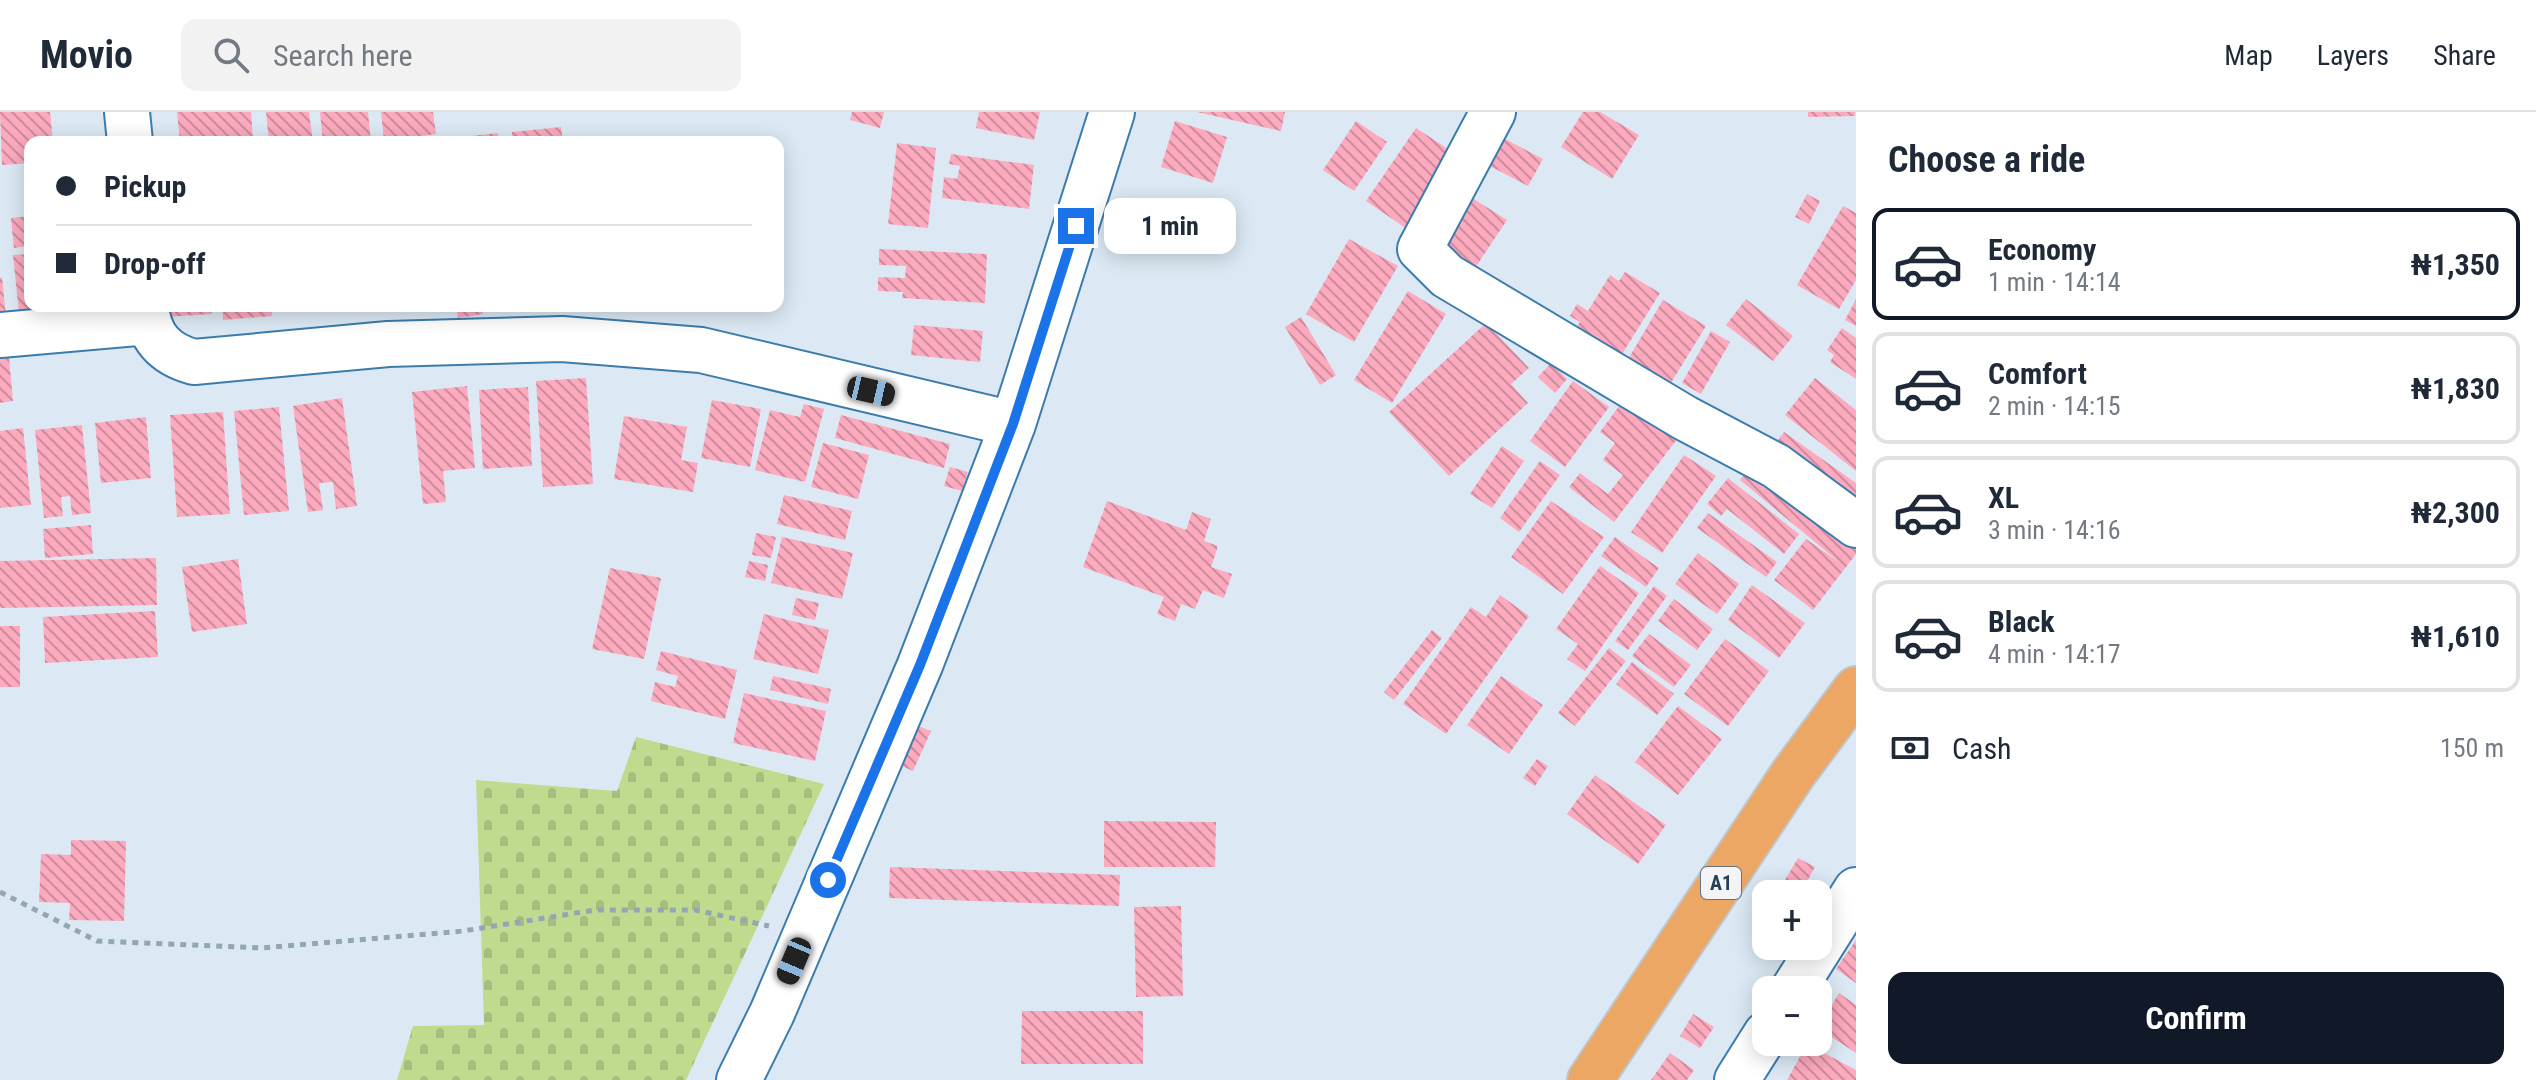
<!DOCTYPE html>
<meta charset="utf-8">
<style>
body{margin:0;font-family:"Roboto Condensed",sans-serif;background:#f2f2f3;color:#1f2937;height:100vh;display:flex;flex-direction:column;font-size:30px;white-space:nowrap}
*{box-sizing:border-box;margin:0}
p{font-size:26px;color:#747a83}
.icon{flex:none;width:44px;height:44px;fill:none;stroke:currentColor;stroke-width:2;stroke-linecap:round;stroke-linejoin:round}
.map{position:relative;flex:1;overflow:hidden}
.drawer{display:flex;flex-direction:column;background:#fff;width:680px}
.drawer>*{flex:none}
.guide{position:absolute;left:24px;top:24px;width:760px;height:176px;border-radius:16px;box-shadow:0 4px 20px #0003;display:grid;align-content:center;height:176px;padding:0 32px;background:#fff}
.controls{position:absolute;left:1752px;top:768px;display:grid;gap:16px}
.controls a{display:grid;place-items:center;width:80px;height:80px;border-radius:16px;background:#fff;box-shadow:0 4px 20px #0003;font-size:40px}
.end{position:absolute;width:36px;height:36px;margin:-18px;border:10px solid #1a73e8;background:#fff;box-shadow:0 0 0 4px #fff}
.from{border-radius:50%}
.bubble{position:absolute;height:56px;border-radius:16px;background:#fff;box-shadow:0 4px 20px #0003;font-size:26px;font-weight:700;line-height:56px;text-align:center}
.car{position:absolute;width:24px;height:48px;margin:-24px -12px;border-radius:10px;box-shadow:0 0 6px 2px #0007;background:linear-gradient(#222 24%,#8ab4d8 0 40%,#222 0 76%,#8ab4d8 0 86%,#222 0)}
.guide b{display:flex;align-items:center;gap:28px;height:76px;font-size:30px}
.guide b+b{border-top:2px solid #e0e1e3}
.guide i{width:20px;height:20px;background:#1f2937}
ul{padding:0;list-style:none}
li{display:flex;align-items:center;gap:24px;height:112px;margin:0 16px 12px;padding:0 16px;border:4px solid #e0e1e3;border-radius:16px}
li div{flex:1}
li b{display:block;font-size:30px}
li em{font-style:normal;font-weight:700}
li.selected{border-color:#111827}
li>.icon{width:72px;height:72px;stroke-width:1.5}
h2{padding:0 32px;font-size:36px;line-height:96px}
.pay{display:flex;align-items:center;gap:20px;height:88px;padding:0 32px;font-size:30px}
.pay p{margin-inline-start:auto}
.action{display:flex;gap:16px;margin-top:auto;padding:16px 32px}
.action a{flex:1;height:92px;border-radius:16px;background:#111827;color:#fff;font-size:32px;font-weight:700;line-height:92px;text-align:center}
header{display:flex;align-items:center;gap:48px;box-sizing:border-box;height:112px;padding:0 40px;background:#fff;border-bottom:2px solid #e0e1e3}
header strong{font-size:38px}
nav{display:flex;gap:44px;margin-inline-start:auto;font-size:28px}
.search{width:560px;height:72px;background:#f2f2f3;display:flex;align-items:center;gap:20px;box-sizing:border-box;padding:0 28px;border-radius:16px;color:#747a83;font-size:30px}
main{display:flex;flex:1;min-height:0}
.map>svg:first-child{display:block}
.cemetery{fill:url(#cemetery-stones)}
.building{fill:url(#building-back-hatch)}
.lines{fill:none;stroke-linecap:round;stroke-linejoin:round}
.minor-casing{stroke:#3b7cad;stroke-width:48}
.highway-casing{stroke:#bec6cc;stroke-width:48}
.path{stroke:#93a6b5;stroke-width:5;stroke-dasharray:6 6;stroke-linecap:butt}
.minor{stroke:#fff;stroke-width:44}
.highway{stroke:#eca765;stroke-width:44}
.route{stroke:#1a73e8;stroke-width:10}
.labels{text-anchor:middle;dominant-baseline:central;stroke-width:8;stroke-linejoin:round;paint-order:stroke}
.shield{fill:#f4f4f4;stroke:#637685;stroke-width:2}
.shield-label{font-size:20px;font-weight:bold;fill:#254056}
</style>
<header>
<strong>Movio</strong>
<div class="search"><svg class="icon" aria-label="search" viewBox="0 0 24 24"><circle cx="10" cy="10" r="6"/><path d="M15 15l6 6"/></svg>Search here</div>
<nav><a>Map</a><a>Layers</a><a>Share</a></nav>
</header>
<main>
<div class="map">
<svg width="1856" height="968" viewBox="0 0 1856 968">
<defs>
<pattern id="cemetery-stones" width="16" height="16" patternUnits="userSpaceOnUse" patternTransform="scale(2)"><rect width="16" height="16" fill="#c1db8e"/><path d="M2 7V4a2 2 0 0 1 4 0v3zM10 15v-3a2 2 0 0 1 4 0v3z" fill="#a6bd7d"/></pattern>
<pattern id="building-back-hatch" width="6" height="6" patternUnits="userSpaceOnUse" patternTransform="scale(2)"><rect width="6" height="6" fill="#fdaabe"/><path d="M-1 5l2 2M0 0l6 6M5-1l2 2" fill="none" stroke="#cd8c9d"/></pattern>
</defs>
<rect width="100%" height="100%" fill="#dce9f4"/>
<path class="cemetery" d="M636,625L824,672L686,968H397L413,914L484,913L476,668L617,679Z"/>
<path class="building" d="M0,0H50L53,30H30V51L2,53Z
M177,0H251L253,26L180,30Z
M266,0H309L313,30H269Z
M320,0H368L371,30H323Z
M381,0H433L436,22L384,29Z
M852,0H884L880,16L850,8Z
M979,0H1040L1034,28L976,16Z
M1197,0H1285L1281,19Z
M1583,0H1600L1639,23L1612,67L1561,35Z
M1808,0H1855V4L1808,5Z
M1175,9L1227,25L1213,71L1161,55Z
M1356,9L1387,30L1354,79L1323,58Z
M561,15L563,30H512V20Z
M1416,16L1457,43L1407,117L1366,89Z
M498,21L499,30H435L434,28Z
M1501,25L1543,47L1528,74L1486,52Z
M897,31L936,36L928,116L888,112Z
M951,42L1034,53L1029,97L942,86L944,65L957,67L960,54L949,52Z
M1807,82L1820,89L1809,112L1795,105Z
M1469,84L1507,108L1473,159L1436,136Z
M1843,94L1856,101V168L1839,197L1797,173Z
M30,104V134L14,136L11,106Z
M1349,127L1398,154L1354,230L1306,202Z
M879,137L987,142L985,191L902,186L903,180L878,179V165L905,166L906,154L879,153Z
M30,142V194L74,196L19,201L13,143Z
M1625,160L1660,181L1619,247L1574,219L1580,210L1570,204L1577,192L1588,199L1610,163L1619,169Z
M2,165L6,204H0V166Z
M1408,179L1446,202L1392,291L1354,268Z
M1746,187L1793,224L1773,249L1726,213Z
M1856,187V214L1845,208Z
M1663,188L1706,214L1669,274L1627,249Z
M162,194H211L212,202L163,205Z
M222,194H271L272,204L223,208Z
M281,194H322V196L281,200Z
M456,194H482L483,202L458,206Z
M656,194H675V197L656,199Z
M1301,205L1336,263L1320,273L1285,215Z
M1486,211L1529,256L1511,272L1528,291L1449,364L1389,300Z
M914,213L983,219L980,250L911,243Z
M1842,216L1856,226V267L1830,250L1834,243L1827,238Z
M1711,219L1730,230L1701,282L1682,271Z
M9,245L13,289L0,291V246Z
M1551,251L1567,267L1555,281L1538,265Z
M586,266L593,372L543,375L536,269Z
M1815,266L1856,298V359L1785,303Z
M1573,269L1609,295L1565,355L1530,329Z
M467,274L475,356L443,359L446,390L423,392L412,280Z
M528,275L532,354L483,357L479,278Z
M342,286L357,394L336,397L333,370L319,371L323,398L308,400L293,294Z
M1625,286L1678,326L1614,410L1569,375L1580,361L1608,382L1623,363L1603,348L1615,331L1600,320Z
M712,288L761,297L750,355L701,346Z
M804,292L824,297L805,370L755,358L770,298L800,305Z
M279,295L289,399L244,403L234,299Z
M223,300L230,402L177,405L170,303Z
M841,303L950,332L944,356L835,326Z
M624,304L687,315L681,348L698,351L693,380L614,367Z
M146,305L151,366L101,371L95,311Z
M82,313L91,401L72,403L70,384L61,385L63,404L44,406L35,318Z
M23,316L31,393L0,396V319Z
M1784,320L1856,371V397L1771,338Z
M823,331L869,343L858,387L811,375Z
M1502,334L1524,349L1492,396L1470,382Z
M1684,343L1716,364L1662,441L1631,420Z
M1540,349L1560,363L1519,420L1500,406Z
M1755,350L1856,434V442L1813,498L1774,468L1806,427L1839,450L1740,368Z
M950,355L968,360L962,379L944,374Z
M1728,366L1799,422L1784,442L1727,397L1721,404L1707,392Z
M784,383L852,399L845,428L777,412Z
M1107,389L1186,418L1192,400L1211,407L1204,429L1218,434L1211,455L1232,462L1224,486L1203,478L1195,497L1181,492L1175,509L1157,502L1164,485L1083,455Z
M1551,389L1604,425L1563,482L1511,445Z
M1708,401L1777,450L1766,465L1697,416Z
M91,413L93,442L45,446L43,417Z
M756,421L776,425L771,446L752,443Z
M782,425L853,441L842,487L771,471Z
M1615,425L1659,456L1646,475L1601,444Z
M1698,441L1739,472L1717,502L1675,472Z
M156,446L157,493L0,496V449Z
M238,447L247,512L192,520L182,455Z
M749,449L768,453L765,469L745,465Z
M1600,454L1639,481L1585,559L1567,547L1578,532L1556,517Z
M610,456L661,466L644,547L592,537Z
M1752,473L1805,511L1779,546L1728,508Z
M1654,474L1667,484L1628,538L1615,529Z
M1500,483L1529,504L1446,622L1403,592L1471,495L1486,505Z
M796,486L819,491L815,508L792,503Z
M1674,487L1713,517L1697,538L1658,509Z
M155,499L158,545L45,551L43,505Z
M764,502L829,518L818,562L753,547Z
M0,514H20V575H0Z
M1432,518L1442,526L1394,588L1384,580Z
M1649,522L1691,553L1674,575L1632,544Z
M1725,527L1769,559L1728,614L1684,582Z
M1609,536L1626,549L1575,614L1558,601Z
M661,539L737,558L725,607L651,589L655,570L675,575L678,564L656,558Z
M1632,550L1674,582L1657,603L1616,572Z
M773,564L831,577L828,592L770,578Z
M1501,564L1543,593L1509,642L1467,613Z
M744,581L826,599L815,649L733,631Z
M1678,594L1722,627L1678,683L1635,650Z
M913,612L931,619L913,659L895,651Z
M1537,647L1548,654L1535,674L1523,666Z
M1595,663L1666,713L1638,752L1567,702Z
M1104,709L1216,710L1215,755H1104Z
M71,728L126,729L124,809L69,808L70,791L39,790L41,742L71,743Z
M1798,746L1815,755L1802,778L1785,768Z
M890,755L1120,763L1119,794L889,786Z
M1181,794L1183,884L1136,885L1134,795Z
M1856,828V871L1836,857Z
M1839,881L1856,893V941L1818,916Z
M1022,899H1143V952H1021Z
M1693,902L1714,915L1700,936L1680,924Z
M1807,932L1856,958V968H1787Z
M1670,941L1694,958L1687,968H1651Z"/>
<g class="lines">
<defs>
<path id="minor" d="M127,0L130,30
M1493,0L1420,137L1447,164L1685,306L1776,354L1856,413
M146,194C149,225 164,242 194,250L388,232L562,227L701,238L1013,312
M0,223L148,210
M1793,878L1856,778
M739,968L772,901L920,553L1013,312L1112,0
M1737,968L1766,922"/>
<path id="highway" d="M1590,968L1793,662L1856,577"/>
</defs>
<use href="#minor" class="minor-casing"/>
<use href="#highway" class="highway-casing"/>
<path class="path" d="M0,780L97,829L262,836L463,819L595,798H695L769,814"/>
<use href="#minor" class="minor"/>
<use href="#highway" class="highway"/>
</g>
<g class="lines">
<path class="route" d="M828,768L920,553L1013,312L1076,114"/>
</g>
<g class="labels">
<rect class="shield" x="1701" y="755" width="40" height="32" rx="6"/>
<g class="shield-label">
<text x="1721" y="771">A1</text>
</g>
</g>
</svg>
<div class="controls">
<a>+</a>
<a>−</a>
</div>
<i class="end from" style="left:828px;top:768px"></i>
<i class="end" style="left:1076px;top:114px"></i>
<div class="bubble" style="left:1104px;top:86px;width:132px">1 min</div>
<i class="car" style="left:871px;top:279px;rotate:103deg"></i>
<i class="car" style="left:794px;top:849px;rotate:203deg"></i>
<div class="guide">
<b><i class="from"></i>Pickup</b>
<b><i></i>Drop-off</b>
</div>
</div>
<section class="drawer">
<h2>Choose a ride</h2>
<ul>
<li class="selected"><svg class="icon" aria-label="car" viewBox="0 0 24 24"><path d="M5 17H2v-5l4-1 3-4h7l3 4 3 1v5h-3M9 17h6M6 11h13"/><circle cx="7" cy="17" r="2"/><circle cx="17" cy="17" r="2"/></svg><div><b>Economy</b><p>1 min · 14:14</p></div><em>₦1,350</em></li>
<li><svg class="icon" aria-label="car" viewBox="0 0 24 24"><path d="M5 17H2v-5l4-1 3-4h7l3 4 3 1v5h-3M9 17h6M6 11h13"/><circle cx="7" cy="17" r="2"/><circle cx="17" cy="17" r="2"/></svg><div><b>Comfort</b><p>2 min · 14:15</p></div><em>₦1,830</em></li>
<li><svg class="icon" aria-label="car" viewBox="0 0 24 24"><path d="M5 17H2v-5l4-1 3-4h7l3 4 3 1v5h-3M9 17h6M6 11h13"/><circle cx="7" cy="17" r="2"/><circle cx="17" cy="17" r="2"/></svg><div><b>XL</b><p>3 min · 14:16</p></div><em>₦2,300</em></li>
<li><svg class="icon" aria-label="car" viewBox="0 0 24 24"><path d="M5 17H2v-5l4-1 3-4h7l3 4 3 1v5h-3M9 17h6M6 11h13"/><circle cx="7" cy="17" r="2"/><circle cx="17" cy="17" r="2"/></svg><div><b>Black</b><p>4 min · 14:17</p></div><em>₦1,610</em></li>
</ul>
<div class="pay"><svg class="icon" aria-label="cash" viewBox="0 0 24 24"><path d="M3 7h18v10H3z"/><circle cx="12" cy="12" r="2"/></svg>Cash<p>150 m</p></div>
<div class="action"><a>Confirm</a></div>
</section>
</main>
